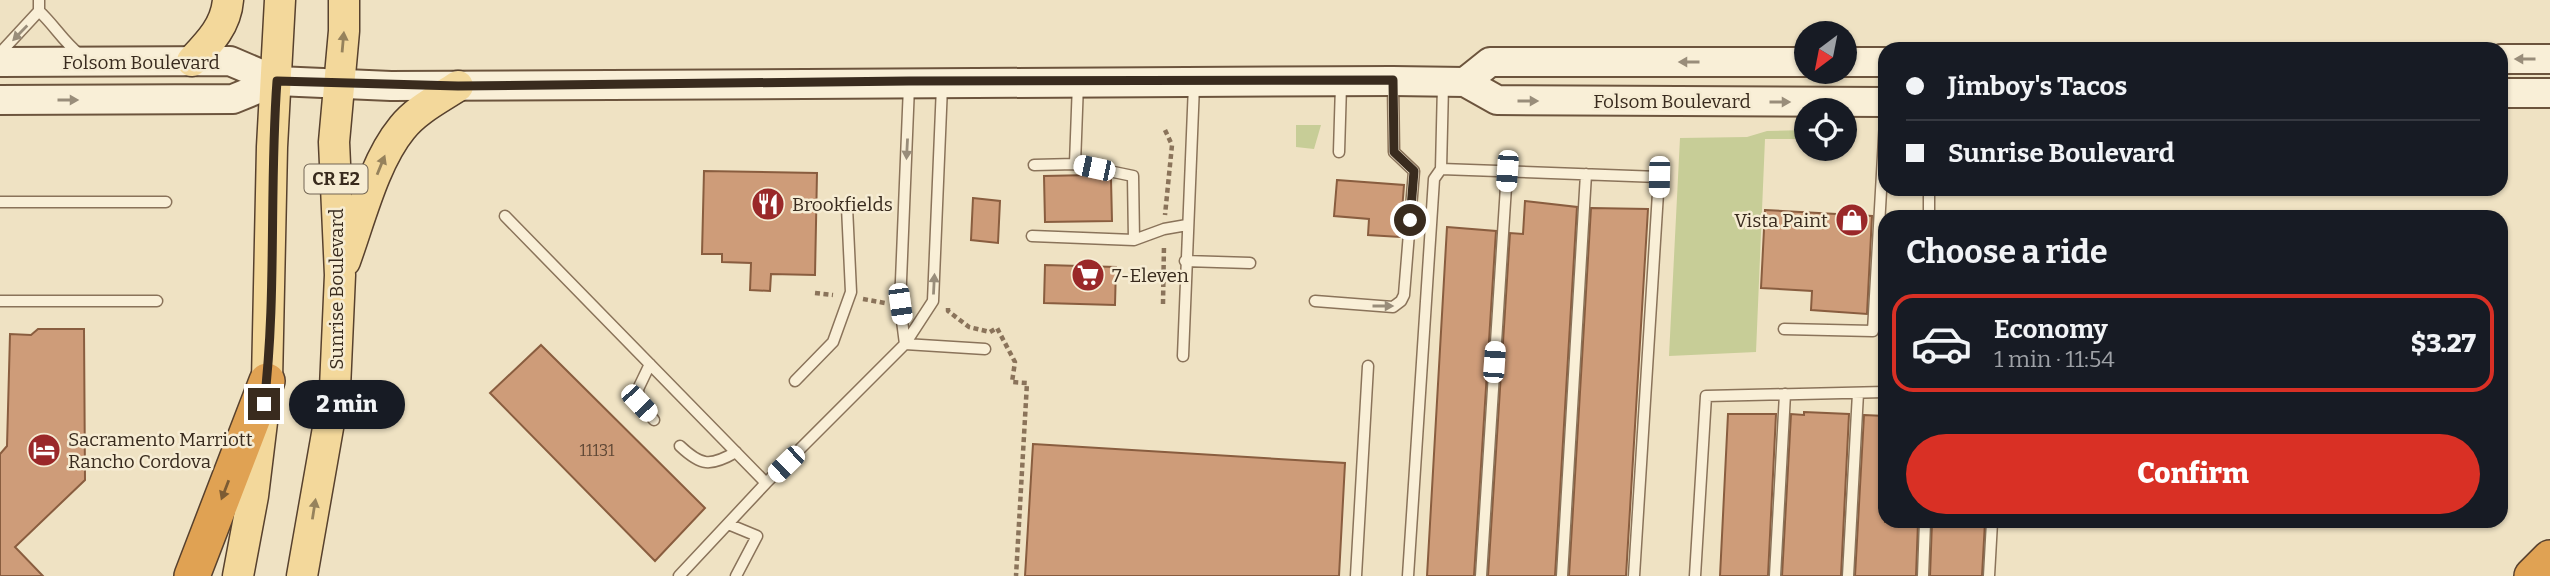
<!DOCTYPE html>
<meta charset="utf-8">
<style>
body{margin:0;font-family:Bitter,serif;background:#20242c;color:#f1f3f6;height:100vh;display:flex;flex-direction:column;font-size:26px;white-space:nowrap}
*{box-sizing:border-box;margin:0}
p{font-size:23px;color:#9ea1a6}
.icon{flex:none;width:38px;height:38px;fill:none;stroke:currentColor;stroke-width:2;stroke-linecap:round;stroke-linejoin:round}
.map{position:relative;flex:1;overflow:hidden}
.drawer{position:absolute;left:1878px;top:210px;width:630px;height:318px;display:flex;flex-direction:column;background:#171b24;border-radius:21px;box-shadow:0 2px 5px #0004}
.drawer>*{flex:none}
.guide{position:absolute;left:1878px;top:42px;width:630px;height:154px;border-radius:21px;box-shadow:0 2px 5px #0004;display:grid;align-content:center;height:154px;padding:0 28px;background:#171b24}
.needle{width:46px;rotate:212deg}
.fabs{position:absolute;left:1794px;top:21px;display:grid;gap:14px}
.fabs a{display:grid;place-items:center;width:63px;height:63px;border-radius:50%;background:#171b24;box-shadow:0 2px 5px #0004;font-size:35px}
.end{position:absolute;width:32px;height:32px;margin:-16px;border:9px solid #392b1e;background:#fff;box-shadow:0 0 0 4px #fff}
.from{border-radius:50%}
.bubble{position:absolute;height:49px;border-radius:24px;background:#171b24;box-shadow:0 2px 5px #0004;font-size:23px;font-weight:800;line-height:49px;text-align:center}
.car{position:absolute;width:21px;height:42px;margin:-21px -10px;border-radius:9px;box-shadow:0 0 5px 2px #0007;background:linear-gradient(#fff 24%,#345 0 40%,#fff 0 76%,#345 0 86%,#fff 0)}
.guide b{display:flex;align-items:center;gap:24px;height:66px;font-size:26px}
.guide b+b{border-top:2px solid #363941}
.guide i{width:18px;height:18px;background:#f1f3f6}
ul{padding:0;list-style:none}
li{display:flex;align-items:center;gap:21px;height:98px;margin:0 14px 10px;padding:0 14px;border:4px solid transparent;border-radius:21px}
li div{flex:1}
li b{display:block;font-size:26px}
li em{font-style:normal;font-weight:800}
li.on{border-color:#d93025}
li>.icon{width:63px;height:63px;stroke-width:1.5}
h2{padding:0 28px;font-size:32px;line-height:84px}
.cta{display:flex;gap:14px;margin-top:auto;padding:14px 28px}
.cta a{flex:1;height:80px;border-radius:42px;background:#d93025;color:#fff;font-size:28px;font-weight:800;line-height:80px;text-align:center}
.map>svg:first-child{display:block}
.green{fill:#c7cd97}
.building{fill:#ce9c79;stroke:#895d3f;stroke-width:2}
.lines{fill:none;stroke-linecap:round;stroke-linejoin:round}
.lane-casing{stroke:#8a735a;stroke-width:13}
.secondary-casing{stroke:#6c543d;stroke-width:32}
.primary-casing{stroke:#57412e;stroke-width:33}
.highway-casing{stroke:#57412e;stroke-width:38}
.path{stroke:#8a735a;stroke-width:4.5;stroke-dasharray:5 3.5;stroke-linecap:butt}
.lane{stroke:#f9efd7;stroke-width:10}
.secondary{stroke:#f9efd7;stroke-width:28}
.primary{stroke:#f3d89b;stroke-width:30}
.highway{stroke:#e0a253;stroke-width:35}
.oneway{fill:#998d7a}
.oneway2{fill:#96825c}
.oneway3{fill:#7c5b33}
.route{stroke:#392b1e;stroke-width:9}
.labels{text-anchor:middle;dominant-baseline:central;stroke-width:5;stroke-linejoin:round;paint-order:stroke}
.number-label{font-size:16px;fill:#5e4735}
.shield{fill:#f6ecd3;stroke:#726554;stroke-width:2}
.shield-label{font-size:18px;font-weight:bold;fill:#392b1e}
.street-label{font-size:19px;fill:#392b1e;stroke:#f6ecd3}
.poi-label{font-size:19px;fill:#392b1e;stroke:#f6ecd3;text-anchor:start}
</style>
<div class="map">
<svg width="2550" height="576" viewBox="0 0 2550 576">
<rect width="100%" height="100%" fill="#efe2c3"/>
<path class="green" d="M1296,125H1321L1314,149L1296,147Z
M1806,130V139H1765L1756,352L1669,356L1680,138L1747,137L1767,131Z"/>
<path class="building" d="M704,171L817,173L815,275L771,274L770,291L750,290L751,263L722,262V254H702Z
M1091,175L1111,179L1112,221L1045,222L1044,176Z
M1337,180L1404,185L1400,237L1368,235L1369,219L1334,216Z
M973,198L1000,201L998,243L971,240Z
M1525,201L1577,207L1555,576H1488L1510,233L1523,234Z
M1591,208L1648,209L1626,576H1569Z
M1765,210L1872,216L1867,314L1811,310L1812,291L1761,288Z
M1447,227L1496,231L1474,576H1427Z
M1045,265L1116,267L1115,305L1044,303Z
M38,329H84L85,480L15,547L43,576H0V454L7,446L10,334L31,335Z
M541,345L705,508L655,561L490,393Z
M1804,412L1849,414L1841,576H1782L1791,414L1804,415Z
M1728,414H1776L1768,576H1720Z
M1864,415L1885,416V522H1918L1916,576H1855Z
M1033,444L1345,463L1339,576H1025Z
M1932,522H1985L1982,576H1930Z"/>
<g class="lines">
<defs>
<path id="lane" d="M39,11C54,25 63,41 79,54
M0,53L39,11V0
M1443,85L1441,169L1659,177L1634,576
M1339,152L1341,85
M1075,164L1133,176L1134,240
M1034,165L1075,164L1078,83
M1929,189V217
M0,202H166
M505,216L766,483
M1032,236L1134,240L1164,229L1187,225
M1185,261L1250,263
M0,301H157
M1315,301L1393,307L1401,301L1404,295L1414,171L1394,152L1393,85
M1784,329L1873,331L1885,121
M905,344L900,305L909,86
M905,344L985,349
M1183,356L1194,85
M650,364L638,389L639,403L654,420
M795,381L833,342L851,292L847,207
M680,446C701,466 710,467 736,452
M728,524L757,536L736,576
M679,576L766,483L905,344L933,301L942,86
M1356,576L1368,366
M1408,576L1434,179L1441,169
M1481,576L1507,171
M1562,576L1586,174
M1695,576L1706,396L1885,392
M1775,576L1785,394
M1848,576L1858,393
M1923,576L1925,522
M1989,576L1992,522"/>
<path id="secondary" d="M2501,59H2550
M0,62L230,61L277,81L391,86L1393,81L1465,82L1497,100L1885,102
M1844,62H1885
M1465,82L1490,62H1806
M2501,93H2550
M0,100L233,99L277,81"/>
<path id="primary" d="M192,61C209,43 226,26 228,0
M345,261C360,220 374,162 402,128C416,110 440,98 458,86
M238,576L253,496L267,381L272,147L280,0
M302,576L335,388L340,275L334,142L344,31V0"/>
<path id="highway" d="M192,576L267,381
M2532,576L2550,558"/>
</defs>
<use href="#lane" class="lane-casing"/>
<use href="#secondary" class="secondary-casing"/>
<use href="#primary" class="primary-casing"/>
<use href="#highway" class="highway-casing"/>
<path class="path" d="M1165,130L1172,145L1165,215
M815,293L833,295
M863,299L885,303
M1163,304L1164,245
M948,308V311L969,327L990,332L997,328L1015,362L1012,382L1027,383L1016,576"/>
<use href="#lane" class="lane"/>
<use href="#secondary" class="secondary"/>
<use href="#primary" class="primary"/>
<use href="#highway" class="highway"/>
</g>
<defs><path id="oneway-solid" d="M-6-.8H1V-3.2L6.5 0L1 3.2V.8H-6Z" transform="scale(1.75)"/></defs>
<g class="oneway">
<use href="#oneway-solid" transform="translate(20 33) rotate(134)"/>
<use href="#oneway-solid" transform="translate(2525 59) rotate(180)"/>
<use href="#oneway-solid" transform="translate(1689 62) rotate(180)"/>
<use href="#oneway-solid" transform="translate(68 100)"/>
<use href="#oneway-solid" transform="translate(1528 101)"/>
<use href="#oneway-solid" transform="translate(1780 102)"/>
<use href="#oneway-solid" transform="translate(907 149) rotate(93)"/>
<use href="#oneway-solid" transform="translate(934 284) rotate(-87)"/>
<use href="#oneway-solid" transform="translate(1383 306)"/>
</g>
<g class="oneway2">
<use href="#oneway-solid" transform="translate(343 42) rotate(-85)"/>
<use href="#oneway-solid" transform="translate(381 165) rotate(-68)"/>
<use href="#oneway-solid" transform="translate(314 509) rotate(-81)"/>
</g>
<use class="oneway3" href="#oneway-solid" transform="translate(225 490) rotate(111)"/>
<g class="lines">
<path class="route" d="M264,404C277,297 269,188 277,81L458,86L909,81L1393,80L1394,152L1414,171L1410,220"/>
</g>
<defs>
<symbol id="restaurant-disc" viewBox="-11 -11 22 22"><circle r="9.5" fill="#9a2829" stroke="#f6ecd3"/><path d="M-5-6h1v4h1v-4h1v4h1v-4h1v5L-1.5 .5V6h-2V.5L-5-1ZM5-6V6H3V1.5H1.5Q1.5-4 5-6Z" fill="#fff"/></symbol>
<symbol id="shop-disc" viewBox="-11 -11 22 22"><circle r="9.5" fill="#9a2829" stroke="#f6ecd3"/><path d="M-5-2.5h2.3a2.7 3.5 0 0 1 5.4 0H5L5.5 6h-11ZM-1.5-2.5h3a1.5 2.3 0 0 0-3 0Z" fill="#fff"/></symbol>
<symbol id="supermarket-disc" viewBox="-11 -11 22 22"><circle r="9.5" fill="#9a2829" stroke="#f6ecd3"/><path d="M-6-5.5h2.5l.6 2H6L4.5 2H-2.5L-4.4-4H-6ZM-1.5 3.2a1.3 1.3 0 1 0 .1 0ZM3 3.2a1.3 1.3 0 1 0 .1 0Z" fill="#fff"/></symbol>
<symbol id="hotel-disc" viewBox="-11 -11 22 22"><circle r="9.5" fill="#9a2829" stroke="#f6ecd3"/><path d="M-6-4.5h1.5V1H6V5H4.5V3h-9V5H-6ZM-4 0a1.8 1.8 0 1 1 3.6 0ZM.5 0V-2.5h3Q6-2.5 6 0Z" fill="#fff"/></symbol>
</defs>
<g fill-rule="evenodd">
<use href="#restaurant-disc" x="749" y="185" width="38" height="38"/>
<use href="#shop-disc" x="1833" y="201" width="38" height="38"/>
<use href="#supermarket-disc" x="1069" y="256" width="38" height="38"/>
<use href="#hotel-disc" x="25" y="431" width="38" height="38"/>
</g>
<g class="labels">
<g class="number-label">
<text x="597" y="450">11131</text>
</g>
<rect class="shield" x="304.5" y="164.5" width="63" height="29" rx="5"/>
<g class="shield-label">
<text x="336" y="179">CR E2</text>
</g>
<g class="street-label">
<text x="141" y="62">Folsom Boulevard</text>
<text x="1672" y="101">Folsom Boulevard</text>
<text transform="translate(336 289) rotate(-90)">Sunrise Boulevard</text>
</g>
<g class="poi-label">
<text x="792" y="204">Brookfields</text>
<text x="1828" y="220" text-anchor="end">Vista Paint</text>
<text x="1112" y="275">7-Eleven</text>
<text x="68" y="439">Sacramento Marriott<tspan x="68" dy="22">Rancho Cordova</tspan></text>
</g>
</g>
</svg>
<div class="fabs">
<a><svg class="needle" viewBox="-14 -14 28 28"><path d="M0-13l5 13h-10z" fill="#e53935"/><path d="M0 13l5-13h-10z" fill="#9ea1a6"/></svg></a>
<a><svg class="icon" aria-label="locate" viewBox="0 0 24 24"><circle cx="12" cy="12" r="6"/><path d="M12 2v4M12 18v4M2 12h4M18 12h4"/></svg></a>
</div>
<i class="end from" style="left:1410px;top:220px"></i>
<i class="end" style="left:264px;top:404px"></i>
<div class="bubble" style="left:289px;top:380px;width:116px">2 min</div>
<i class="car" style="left:1094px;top:168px;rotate:282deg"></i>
<i class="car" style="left:1507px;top:171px;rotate:184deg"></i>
<i class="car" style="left:1659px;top:177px;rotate:181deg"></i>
<i class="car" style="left:900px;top:304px;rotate:172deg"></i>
<i class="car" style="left:1494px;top:362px;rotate:4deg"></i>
<i class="car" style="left:639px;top:403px;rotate:137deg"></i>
<i class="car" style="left:786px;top:464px;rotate:226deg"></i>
<div class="guide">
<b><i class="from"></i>Jimboy's Tacos</b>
<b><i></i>Sunrise Boulevard</b>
</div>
<section class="drawer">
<h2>Choose a ride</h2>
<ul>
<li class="on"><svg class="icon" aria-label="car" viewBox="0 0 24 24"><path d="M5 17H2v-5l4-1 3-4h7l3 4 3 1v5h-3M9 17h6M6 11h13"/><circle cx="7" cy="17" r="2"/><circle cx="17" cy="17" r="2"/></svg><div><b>Economy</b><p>1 min · 11:54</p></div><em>$3.27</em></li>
</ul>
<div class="cta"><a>Confirm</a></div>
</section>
</div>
